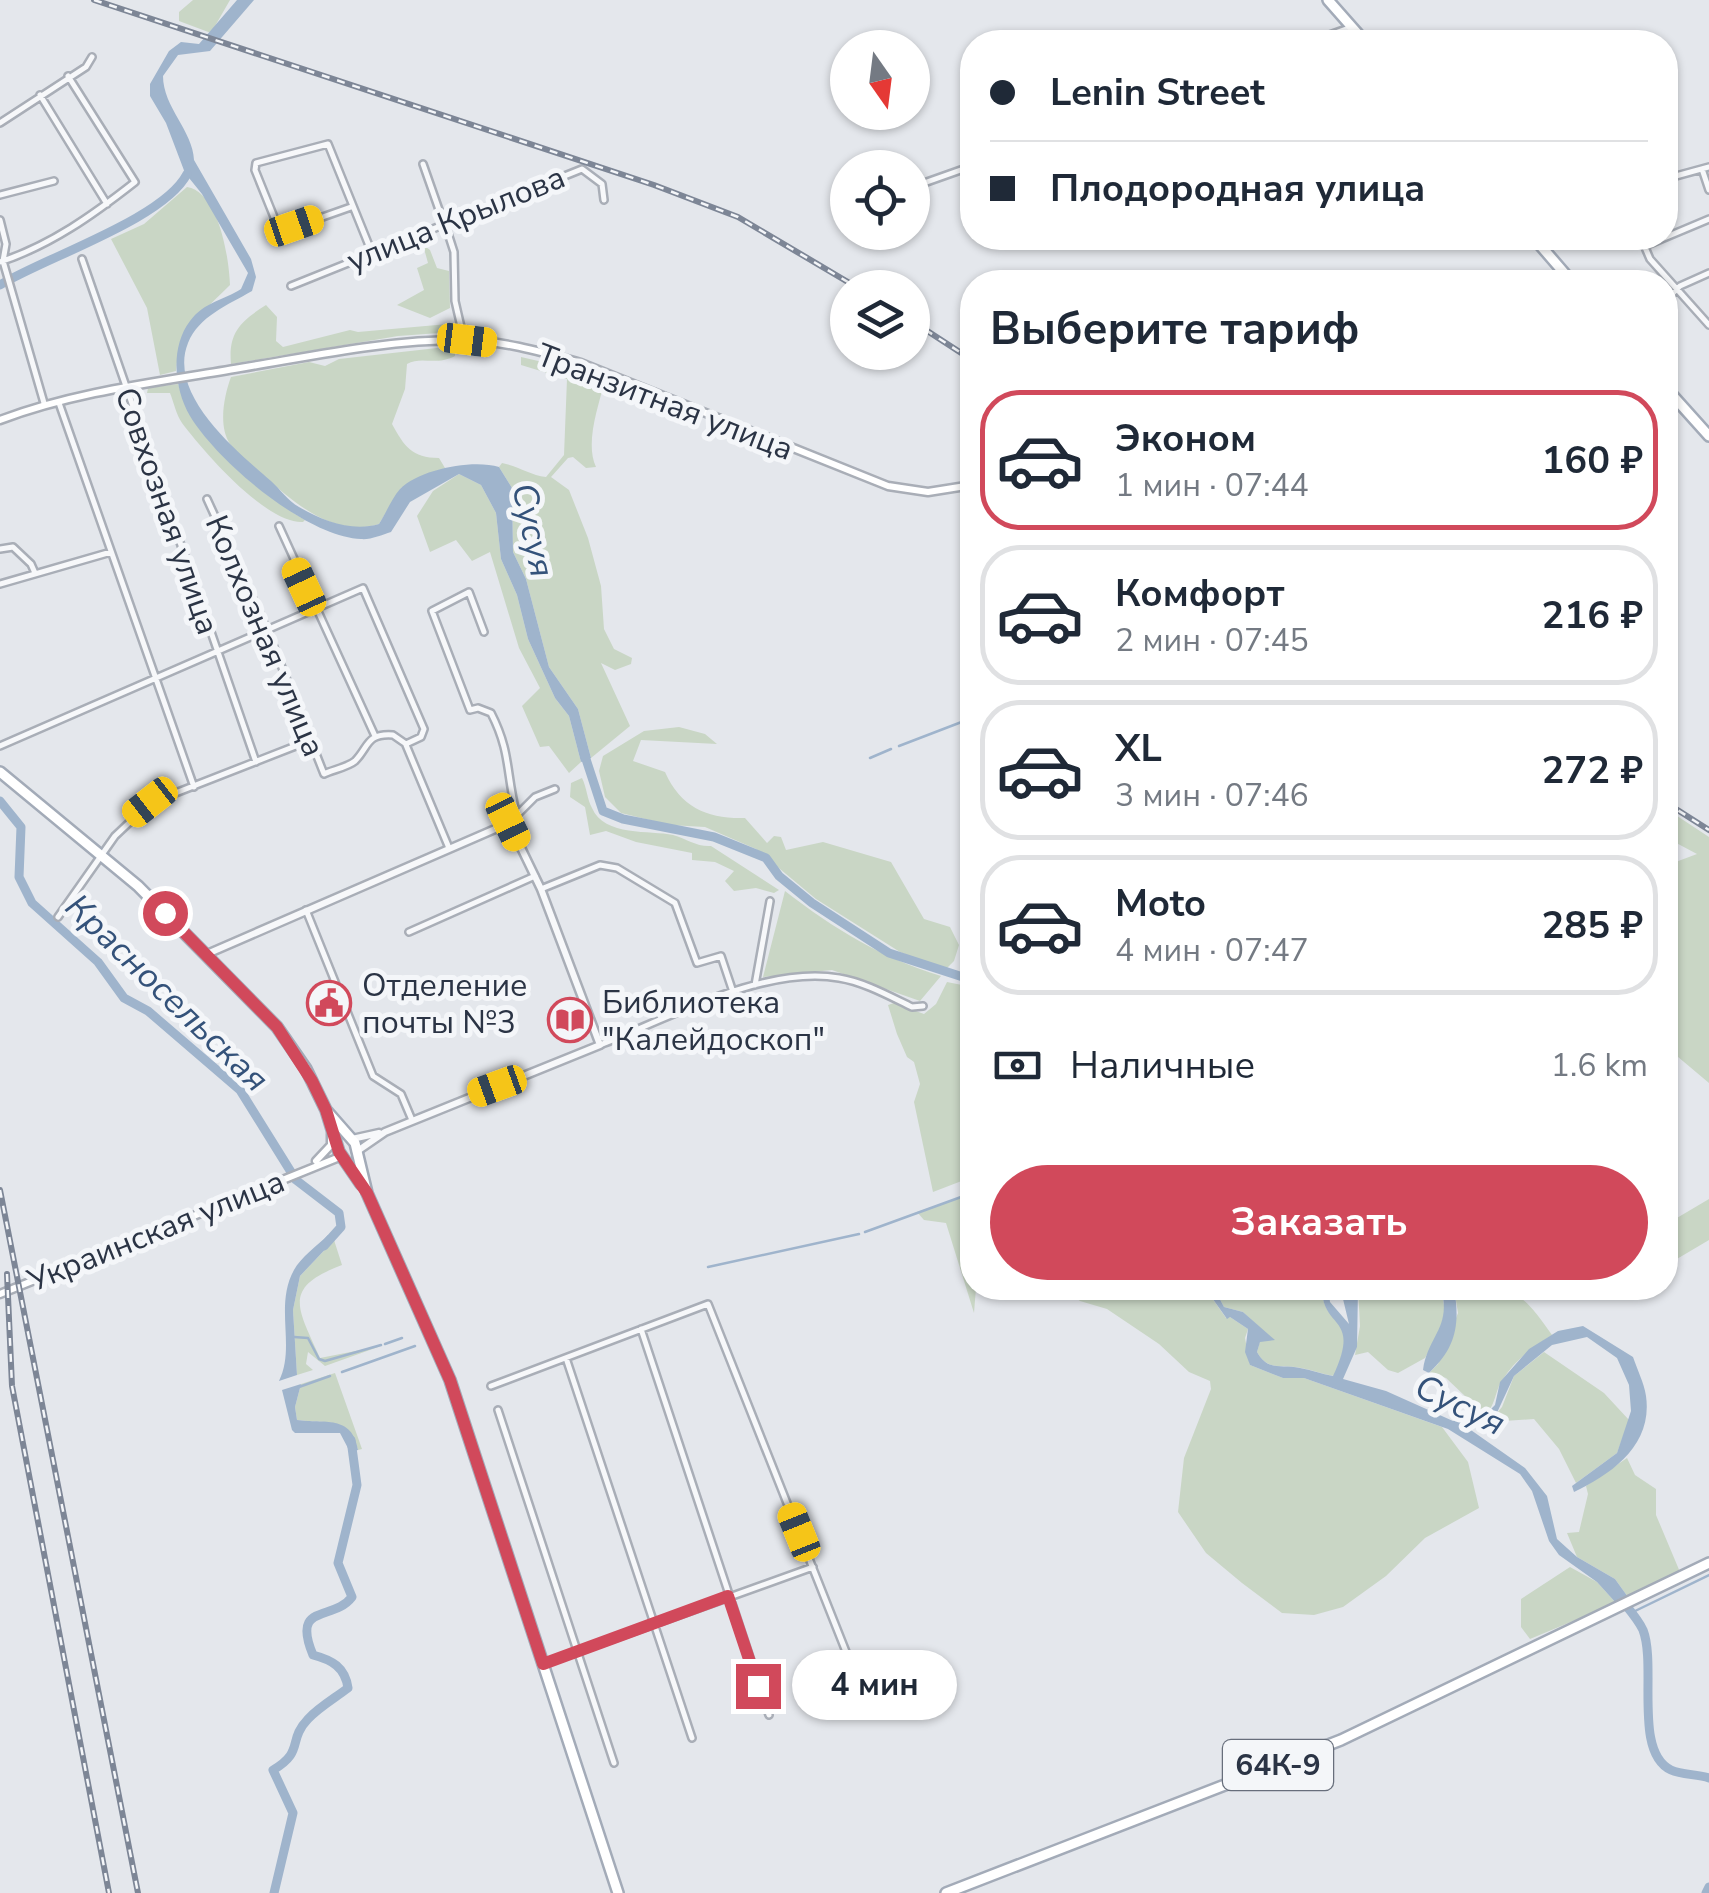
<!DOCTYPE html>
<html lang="ru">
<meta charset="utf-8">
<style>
body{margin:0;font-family:"Nunito Sans",sans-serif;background:#f6f6f7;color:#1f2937;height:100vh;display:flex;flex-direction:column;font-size:38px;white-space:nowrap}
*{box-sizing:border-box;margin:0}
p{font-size:32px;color:#747a83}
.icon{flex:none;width:55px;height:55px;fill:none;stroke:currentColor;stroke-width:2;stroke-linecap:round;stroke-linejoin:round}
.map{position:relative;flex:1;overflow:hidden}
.side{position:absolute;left:960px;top:270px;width:718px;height:1030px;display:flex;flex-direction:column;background:#fff;border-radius:40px;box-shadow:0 2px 8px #0004}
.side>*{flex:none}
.hud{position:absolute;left:960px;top:30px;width:718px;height:220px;border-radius:40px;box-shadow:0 2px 8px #0004;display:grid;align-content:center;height:220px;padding:0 30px;background:#fff}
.needle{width:65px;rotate:166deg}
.fabs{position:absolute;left:830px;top:30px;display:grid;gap:20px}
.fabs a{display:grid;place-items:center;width:100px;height:100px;border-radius:50%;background:#fff;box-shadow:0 2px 8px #0004;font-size:50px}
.end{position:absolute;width:45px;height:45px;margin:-22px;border:12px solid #d1495b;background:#fff;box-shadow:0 0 0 5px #fff}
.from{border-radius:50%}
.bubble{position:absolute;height:70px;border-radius:35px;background:#fff;box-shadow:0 2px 8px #0004;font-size:32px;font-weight:700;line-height:70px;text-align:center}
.car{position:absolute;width:30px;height:60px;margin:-30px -15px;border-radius:12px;box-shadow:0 0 8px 2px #0007;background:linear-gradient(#f5c518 24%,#345 0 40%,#f5c518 0 76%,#345 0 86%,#f5c518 0)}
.hud b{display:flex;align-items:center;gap:35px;height:95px;font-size:38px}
.hud b+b{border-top:2px solid #e0e1e3}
.hud i{width:25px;height:25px;background:#1f2937}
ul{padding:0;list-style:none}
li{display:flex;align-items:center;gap:30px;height:140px;margin:0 20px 15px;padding:0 10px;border:5px solid #e0e1e3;border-radius:40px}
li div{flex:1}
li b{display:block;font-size:38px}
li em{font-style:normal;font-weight:700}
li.selected{border-color:#d1495b}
li>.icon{width:90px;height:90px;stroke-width:1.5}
h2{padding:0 30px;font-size:45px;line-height:120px}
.pay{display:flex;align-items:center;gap:25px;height:110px;padding:0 30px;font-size:38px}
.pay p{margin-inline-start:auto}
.cta{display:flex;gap:20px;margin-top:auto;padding:20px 30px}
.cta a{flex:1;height:115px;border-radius:60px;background:#d1495b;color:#fff;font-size:40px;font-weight:700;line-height:115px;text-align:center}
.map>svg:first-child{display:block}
.green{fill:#c9d6c5}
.water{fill:#9fb4cc}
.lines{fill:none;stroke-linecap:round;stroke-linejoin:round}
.stream{stroke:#9fb4cc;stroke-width:2.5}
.river{stroke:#9fb4cc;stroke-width:9}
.minor-casing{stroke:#a9aeb7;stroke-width:10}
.tertiary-casing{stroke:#a9aeb7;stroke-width:11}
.secondary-casing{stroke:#a9aeb7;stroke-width:11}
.primary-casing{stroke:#a3abb8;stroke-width:14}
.minor{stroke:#f7f8fa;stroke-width:5}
.tertiary{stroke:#f7f8fa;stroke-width:6}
.secondary{stroke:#fff;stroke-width:6}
.primary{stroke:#fff;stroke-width:9}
.rail-casing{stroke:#7d8696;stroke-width:6}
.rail{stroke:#f4f6f9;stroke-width:2.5;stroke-dasharray:8;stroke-linecap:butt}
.route{stroke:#d1495b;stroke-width:12}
.labels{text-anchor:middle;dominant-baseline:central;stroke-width:10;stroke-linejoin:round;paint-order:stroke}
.shield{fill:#f4f6f9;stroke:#676e7b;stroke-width:2.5}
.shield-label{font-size:30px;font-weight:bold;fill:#2b3445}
.street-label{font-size:32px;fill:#2b3445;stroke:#f4f6f9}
.poi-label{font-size:32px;fill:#2b3445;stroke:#f4f6f9;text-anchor:start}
.water-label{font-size:35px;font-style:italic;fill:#34527a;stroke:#f4f6f9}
</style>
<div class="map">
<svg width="1709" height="1893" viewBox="0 0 1709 1893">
<rect width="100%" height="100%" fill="#e4e7ec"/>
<path class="green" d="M193,0H230L211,33L179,21V12Z
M187,187C219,192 229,258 230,285C201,314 180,328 176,371L160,375L147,308L111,239L144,224Z
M423,245L430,250L437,268L449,271L450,308L430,318L397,305L424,290L417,268L428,263Z
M266,305L277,317L276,341L283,347L350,330L358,332L448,324L453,332L398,336L231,364C228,332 241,321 266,305Z
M437,348L455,351V356C436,366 421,356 407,364L405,389L392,424C404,446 412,458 439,458L445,468L401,488L379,524C334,538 296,504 264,476C253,466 239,456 230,444C218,426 224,396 231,377L309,362L325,366L339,359Z
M521,357L560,366L604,384C598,407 585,444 596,467L586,468L573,457L568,458L551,477L569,490L588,538L601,586L604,629L614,649L632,658L631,664L615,670L601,663L630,726L591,758L578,709L549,667L526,579L513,552L512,488L499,467L502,463C518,466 530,475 546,477L564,455L567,379L521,365Z
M178,384C197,442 254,489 305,520L303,522C266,524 204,452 182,423C176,414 174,403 170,393H147L148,388Z
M459,474L481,485L496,513L501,559L517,595L528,639L555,698L569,716L581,762L569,773L549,746L540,747L522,706L540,688L519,648L490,552L472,561L456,540L430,552L417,516L433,491Z
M679,727L705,734L717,744L641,740L633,761L665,772C681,808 708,819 745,818L767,843L774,836L781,837L786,850L823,842L891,862L924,919L950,927L959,945L954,961L945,970L900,952L816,899L756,849L705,827L670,825L621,813L605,797L599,771L603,756L644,731Z
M582,778C587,788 587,799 592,808C604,837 651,830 673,835C687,839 697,847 711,846L779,890L774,893L756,888L734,891L725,881L734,871L715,862L692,860V853L636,842L606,831L590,835L585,807L570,797L571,783Z
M1665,808L1709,837V1083L1665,1046V866L1697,854L1665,837Z
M785,891C834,929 882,958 941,976L920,1001L832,970L763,977Z
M947,982L972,987V1177L933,1192L914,1102L920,1084L914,1062L907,1057L897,1034L888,1005L894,1003L924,1014L936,1004Z
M972,1193V1288H976L974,1313L946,1223L924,1220L917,1212Z
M1709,1199V1240L1665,1266V1225Z
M334,1240L342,1265C281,1288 298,1308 320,1358L381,1346L325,1366L308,1352L306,1364L313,1370L297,1375L293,1310L300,1276Z
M1063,1288H1205L1226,1318L1230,1317L1248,1329L1245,1338L1250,1365L1283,1378H1304L1442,1427L1468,1462L1479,1508L1425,1538L1386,1576L1343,1607L1314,1615L1282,1613L1242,1583L1206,1553L1178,1512L1184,1458L1211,1389L1210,1381L1189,1372L1159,1344L1107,1309L1080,1301Z
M1214,1288H1322C1322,1331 1363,1310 1334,1376C1322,1374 1312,1370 1301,1368C1282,1364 1268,1372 1257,1352L1260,1341L1273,1340L1243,1312L1224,1307Z
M1358,1288H1441L1446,1318L1438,1335L1425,1358L1398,1373L1388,1370L1368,1352L1355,1355L1360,1326Z
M1454,1288C1513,1288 1517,1285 1552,1335C1533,1347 1515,1360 1503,1379C1494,1392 1497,1403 1485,1415L1446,1378L1429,1373L1438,1364L1458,1313Z
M1544,1352L1604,1393L1629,1420L1617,1453L1576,1483L1559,1449L1534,1419L1489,1422L1502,1407L1514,1376Z
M335,1373L362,1449L358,1450C350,1415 324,1424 297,1420L295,1407L301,1384Z
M1627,1458L1635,1475L1656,1489V1515L1680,1572L1628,1597L1615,1579L1577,1557L1567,1533L1579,1532L1588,1494L1586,1486Z
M1570,1567L1597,1582L1616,1603L1530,1639L1521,1627V1599Z"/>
<path class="water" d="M237,0H254L210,51L178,55L163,76C163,107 193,131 194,160L251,259L256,277L252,291C228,305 199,316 188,343C167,395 238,452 271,481C280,489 288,501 299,507C323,521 352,532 379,524C386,513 392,498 400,489C420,469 473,459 499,467L512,488L513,552L526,579L549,667L578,709L591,758L581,762L569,716L555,698L528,639L517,595L501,559L496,513L481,485L459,474L410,502L391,532C382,535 370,540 361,539C306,537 217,461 190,416C174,389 170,347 190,321C204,302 224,300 241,289L248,273L202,194L185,173L166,123L150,96V84L169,51L181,42L199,44Z
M328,1235L334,1240L300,1276L293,1310L297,1375L279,1381C296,1347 274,1306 294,1270C300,1258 318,1245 328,1235Z
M1205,1288H1214L1224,1307L1243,1312L1275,1340L1260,1342L1257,1352C1268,1372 1282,1364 1300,1368C1311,1370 1322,1374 1333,1376C1362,1314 1322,1331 1322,1288H1328L1330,1302L1349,1324L1343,1299L1346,1288H1358L1357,1347L1343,1379L1386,1391L1453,1421L1485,1415L1495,1405L1500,1382L1529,1349L1558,1331L1583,1326L1633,1357C1637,1369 1644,1383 1646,1396C1653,1445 1612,1474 1574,1492L1572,1486L1617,1453L1631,1411L1629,1385L1617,1358L1587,1337L1552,1345L1514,1376L1495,1417L1468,1428L1525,1468L1547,1496L1557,1539L1577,1557L1615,1579L1628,1597L1616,1603L1597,1582L1559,1555L1549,1541L1532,1491L1520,1474L1448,1429L1304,1378H1283L1250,1365L1245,1352L1248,1329L1230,1317L1227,1319Z
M1441,1288H1454C1460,1323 1457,1347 1429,1373L1423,1370C1428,1335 1452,1328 1441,1288Z
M301,1384L295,1407L297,1420C324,1424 352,1414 358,1450L350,1452L340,1433H295L292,1430L282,1390Z"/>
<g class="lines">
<path class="stream" d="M899,746L972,718
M870,758L891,749
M865,1232L972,1193
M708,1267L859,1234
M294,1337L308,1338L319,1359L325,1361L381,1345
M385,1344L402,1338
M342,1372L415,1346
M299,1387L330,1376
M1631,1613L1709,1575"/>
<path class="river" d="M0,285C46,257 164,219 187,174
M583,750L603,811L623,819L714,837L766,858L779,876L812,903L889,953L972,980
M0,801L21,827L19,877L32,903L98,962L124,998L148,1011L240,1090L296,1180L339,1213L341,1227L324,1246
M1620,1598C1627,1607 1638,1619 1643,1630C1657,1666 1633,1752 1671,1770C1682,1775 1697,1774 1709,1778
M274,1893L293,1813L273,1770C305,1751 287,1741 308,1719C319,1707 335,1698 348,1688C345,1667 332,1660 313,1655C291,1602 333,1622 352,1597L338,1563L357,1485L351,1440
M1706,1893L1709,1887"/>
<defs>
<path id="minor" d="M1310,42L1349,28
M40,95L107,204
M0,123L86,67L92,57
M423,164L444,224
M1702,169L1709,190
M1665,179L1709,167
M0,195L54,181
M914,200L924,183L972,166
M351,207L280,232L255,170L256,163L328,144L372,253
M0,220L6,244L3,261L44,403
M445,224L454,252L455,301L464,340
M1641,238L1650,259L1709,325
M1645,246L1709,219
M82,259L256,762
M0,262C51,245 93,215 135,182L68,76
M291,286L582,169L602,184L604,200
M1665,301L1680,286L1709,273
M59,403L194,787
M279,526L375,736
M0,549L13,547L31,564L35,573
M0,584L111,552
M484,632L469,592L432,611L470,710L478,708L491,713C511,752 506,773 516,812
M406,745L449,848
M0,746L363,588L424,729L421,737L406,744L393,735C366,733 369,747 355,761C348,767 332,770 324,774L268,632L207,499
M509,823L535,797L555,789
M541,889L600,865L617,868L675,903L697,963L721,956L733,992
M306,910L373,1076L401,1094L412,1120
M58,917L115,836L150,803L311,740
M409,932L535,876
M755,985L770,901
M600,1045C669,1018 765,965 839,978C864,982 889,996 912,1007L923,1006
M641,1329L769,1715
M566,1358L692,1738
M491,1386L708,1304L860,1687
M498,1410L614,1763
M543,1664L813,1567"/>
<path id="tertiary" d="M207,954L509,823L541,889L600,1045L385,1132L356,1152
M352,1139L379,1133"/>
<path id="secondary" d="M0,420C77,391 159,382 240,368C313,356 386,340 460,340C501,340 542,352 581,363L888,486L928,492L972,485
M316,1161L331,1145V1134
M0,1294L342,1156"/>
<path id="primary" d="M1328,0L1365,42
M1534,238L1572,282
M1665,387L1709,436
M0,772L138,886L277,1027L306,1069L326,1110L339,1152L361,1184
M326,1110L355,1143L367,1193L450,1380L618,1893
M946,1893L1341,1740L1709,1563"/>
</defs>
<use href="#minor" class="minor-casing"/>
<use href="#tertiary" class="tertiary-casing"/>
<use href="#secondary" class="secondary-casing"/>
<use href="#primary" class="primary-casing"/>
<use href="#minor" class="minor"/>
<use href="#tertiary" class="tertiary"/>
<use href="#secondary" class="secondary"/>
<use href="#primary" class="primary"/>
<defs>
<path id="rail" d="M94,0L654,185L738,217L858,288
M912,321L972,360
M1665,802L1709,830
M0,1190L138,1893
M7,1274L12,1386L109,1893"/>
</defs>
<use href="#rail" class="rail-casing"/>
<use href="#rail" class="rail"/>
</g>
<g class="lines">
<path class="route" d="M165,913L277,1027L312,1081L326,1110L339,1152L367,1193L450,1380L543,1664L728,1596L758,1686"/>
</g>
<defs>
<symbol id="civic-ring" viewBox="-11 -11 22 22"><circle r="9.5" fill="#f4f6f9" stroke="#d1495b" stroke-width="1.5"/><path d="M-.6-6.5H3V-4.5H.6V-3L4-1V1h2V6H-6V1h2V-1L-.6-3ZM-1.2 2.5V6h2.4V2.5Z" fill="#d1495b"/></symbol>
<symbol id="library-ring" viewBox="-11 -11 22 22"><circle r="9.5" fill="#f4f6f9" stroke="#d1495b" stroke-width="1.5"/><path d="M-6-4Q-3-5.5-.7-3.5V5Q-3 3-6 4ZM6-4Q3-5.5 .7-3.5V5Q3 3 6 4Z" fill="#d1495b"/></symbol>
</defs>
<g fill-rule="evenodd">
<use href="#civic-ring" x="304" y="978" width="50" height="50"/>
<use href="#library-ring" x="545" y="995" width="50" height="50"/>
</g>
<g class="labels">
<rect class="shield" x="1223" y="1740" width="110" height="50" rx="8"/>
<g class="shield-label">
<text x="1278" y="1765">64К-9</text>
</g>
<g class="street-label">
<text transform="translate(456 219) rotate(-22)">улица Крылова</text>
<text transform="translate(665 402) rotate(21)">Транзитная улица</text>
<text transform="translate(167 511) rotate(71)">Совхозная улица</text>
<text transform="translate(265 636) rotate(67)">Колхозная улица</text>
<text transform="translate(156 1231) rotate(-22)">Украинская улица</text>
</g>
<g class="poi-label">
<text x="362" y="985">Отделение<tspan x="362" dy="37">почты №3</tspan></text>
<text x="602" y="1002">Библиотека<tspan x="602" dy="37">"Калейдоскоп"</tspan></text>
</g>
<g class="water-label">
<text transform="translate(533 530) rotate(78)">Сусуя</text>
<text transform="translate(167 993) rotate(44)">Красносельская</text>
<text transform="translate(1460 1405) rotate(26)">Сусуя</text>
</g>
</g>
</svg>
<div class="fabs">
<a><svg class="needle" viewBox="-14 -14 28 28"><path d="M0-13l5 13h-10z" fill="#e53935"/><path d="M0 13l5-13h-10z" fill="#747a83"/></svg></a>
<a><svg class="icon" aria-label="locate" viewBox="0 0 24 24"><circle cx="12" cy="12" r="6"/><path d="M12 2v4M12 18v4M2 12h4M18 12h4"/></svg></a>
<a><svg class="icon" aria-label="layers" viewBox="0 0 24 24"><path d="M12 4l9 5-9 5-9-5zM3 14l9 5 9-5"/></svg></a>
</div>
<i class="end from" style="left:165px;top:913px"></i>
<i class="end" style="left:758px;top:1686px"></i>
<div class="bubble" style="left:792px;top:1650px;width:165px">4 мин</div>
<i class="car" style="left:294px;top:226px;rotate:71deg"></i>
<i class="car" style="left:467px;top:340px;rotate:97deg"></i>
<i class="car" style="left:304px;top:587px;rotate:335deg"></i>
<i class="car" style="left:150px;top:802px;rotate:232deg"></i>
<i class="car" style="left:508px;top:822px;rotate:154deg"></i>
<i class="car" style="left:497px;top:1086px;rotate:250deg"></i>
<i class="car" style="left:799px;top:1532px;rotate:338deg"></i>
<div class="hud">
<b><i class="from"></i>Lenin Street</b>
<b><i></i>Плодородная улица</b>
</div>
<section class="side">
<h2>Выберите тариф</h2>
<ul>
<li class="selected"><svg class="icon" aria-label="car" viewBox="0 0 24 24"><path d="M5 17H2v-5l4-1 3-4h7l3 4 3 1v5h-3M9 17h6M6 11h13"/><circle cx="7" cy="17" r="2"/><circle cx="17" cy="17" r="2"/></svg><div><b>Эконом</b><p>1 мин · 07:44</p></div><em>160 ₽</em></li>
<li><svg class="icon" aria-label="car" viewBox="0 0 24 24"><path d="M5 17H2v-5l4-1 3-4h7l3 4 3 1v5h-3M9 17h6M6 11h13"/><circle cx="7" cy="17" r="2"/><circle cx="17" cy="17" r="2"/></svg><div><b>Комфорт</b><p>2 мин · 07:45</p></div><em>216 ₽</em></li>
<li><svg class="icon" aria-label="car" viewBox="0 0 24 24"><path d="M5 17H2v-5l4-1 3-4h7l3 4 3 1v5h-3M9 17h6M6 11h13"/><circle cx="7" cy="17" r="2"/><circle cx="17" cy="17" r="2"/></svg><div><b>XL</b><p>3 мин · 07:46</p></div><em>272 ₽</em></li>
<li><svg class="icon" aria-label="car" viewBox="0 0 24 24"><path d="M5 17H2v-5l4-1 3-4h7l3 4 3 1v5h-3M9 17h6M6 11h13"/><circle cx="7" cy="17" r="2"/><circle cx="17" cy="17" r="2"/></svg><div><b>Moto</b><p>4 мин · 07:47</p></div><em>285 ₽</em></li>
</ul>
<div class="pay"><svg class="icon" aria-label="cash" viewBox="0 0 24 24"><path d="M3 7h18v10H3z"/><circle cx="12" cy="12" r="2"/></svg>Наличные<p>1.6 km</p></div>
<div class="cta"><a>Заказать</a></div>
</section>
</div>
